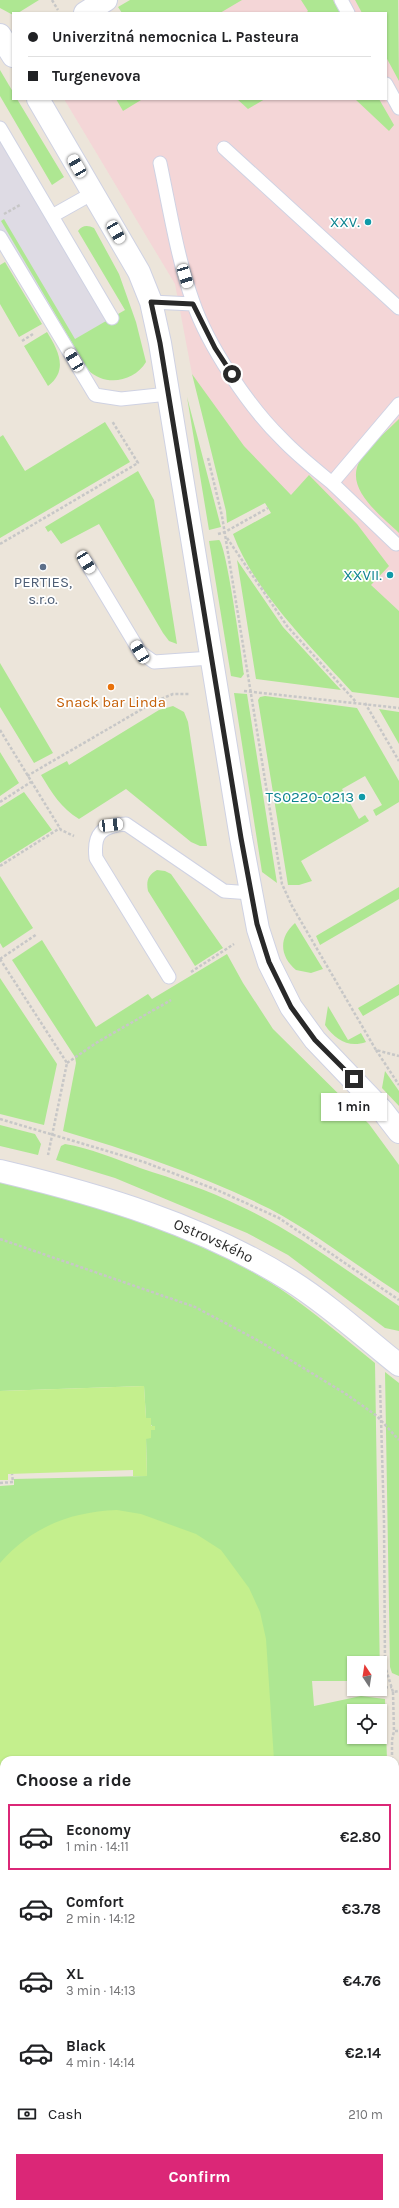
<!DOCTYPE html>
<meta charset="utf-8">
<style>
body{margin:0;font-family:Karla,sans-serif;background:#f2f2f2;color:#202124;height:100vh;display:flex;flex-direction:column;font-size:15px;white-space:nowrap}
*{box-sizing:border-box;margin:0}
p{font-size:13px;color:#757577}
.icon{flex:none;width:22px;height:22px;fill:none;stroke:currentColor;stroke-width:2;stroke-linecap:round;stroke-linejoin:round}
.map{position:relative;flex:1;overflow:hidden}
.sheet{position:absolute;left:0px;top:1756px;width:399px;height:452px;display:flex;flex-direction:column;background:#fff;border-radius:12px 12px 0 0;box-shadow:0 1px 3px #0004}
.sheet>*{flex:none}
.hud{position:absolute;left:12px;top:12px;width:375px;height:88px;border-radius:0px;box-shadow:0 1px 3px #0004;display:grid;align-content:center;height:88px;padding:0 16px;background:#fff}
.needle{width:26px;rotate:348deg}
.fabs{position:absolute;left:347px;top:1656px;display:grid;gap:8px}
.fabs a{display:grid;place-items:center;width:40px;height:40px;border-radius:0px;background:#fff;box-shadow:0 1px 3px #0004;font-size:20px}
.end{position:absolute;width:18px;height:18px;margin:-9px;border:5px solid #292929;background:#fff;box-shadow:0 0 0 2px #fff}
.from{border-radius:50%}
.bubble{position:absolute;height:28px;border-radius:0px;background:#fff;box-shadow:0 1px 3px #0004;font-size:13px;font-weight:700;line-height:28px;text-align:center}
.car{position:absolute;width:12px;height:24px;margin:-12px -6px;border-radius:5px;box-shadow:0 0 3px 1px #0007;background:linear-gradient(#fff 24%,#345 0 40%,#fff 0 76%,#345 0 86%,#fff 0)}
.hud b{display:flex;align-items:center;gap:14px;height:38px;font-size:15px}
.hud b+b{border-top:1px solid #e0e0e0}
.hud i{width:10px;height:10px;background:#202124}
ul{padding:0;list-style:none}
li{display:flex;align-items:center;gap:12px;height:66px;margin:0 8px 6px;padding:0 8px;border:2px solid transparent;border-radius:0px}
li div{flex:1}
li b{display:block;font-size:15px}
li em{font-style:normal;font-weight:700}
li.current{border-color:#db2777}
li>.icon{width:36px;height:36px;stroke-width:1.5}
h2{padding:0 16px;font-size:18px;line-height:48px}
.pay{display:flex;align-items:center;gap:10px;height:44px;padding:0 16px;font-size:15px}
.pay p{margin-inline-start:auto}
.cta{display:flex;gap:8px;margin-top:auto;padding:8px 16px}
.cta a{flex:1;height:46px;border-radius:0px;background:#db2777;color:#fff;font-size:16px;font-weight:700;line-height:46px;text-align:center}
.map>svg:first-child{display:block}
.industrial{fill:#dedbe4}
.medical{fill:#f4d6d7}
.green{fill:#aee792;fill-rule:evenodd}
.pitch{fill:#c4ef8d}
.lines{fill:none;stroke-linecap:round;stroke-linejoin:round}
.lane-casing{stroke:#cfd2e3;stroke-width:15}
.street-casing{stroke:#cfd2e3;stroke-width:24}
.path{stroke:#c7c7c7;stroke-width:2.5;stroke-dasharray:3 2;stroke-linecap:butt}
.lane{stroke:#fff;stroke-width:13}
.street{stroke:#fff;stroke-width:22}
.route{stroke:#292929;stroke-width:5}
.culture-dot{fill:#0f9aa8;stroke:#fff;stroke-width:1.5}
.service-dot{fill:#5c6f8a;stroke:#fff;stroke-width:1.5}
.food-dot{fill:#e8710a;stroke:#fff;stroke-width:1.5}
.labels{text-anchor:middle;dominant-baseline:central;stroke-width:3.5;stroke-linejoin:round;paint-order:stroke}
.culture-label{font-size:15px;fill:#0d838f;stroke:#fff;text-anchor:end}
.service-label{font-size:15px;fill:#4e5e75;stroke:#fff}
.food-label{font-size:15px;fill:#c56008;stroke:#fff}
.street-label{font-size:15px;fill:#292929;stroke:#fff}
</style>
<div class="map">
<svg width="399" height="2208" viewBox="0 0 399 2208">
<rect width="100%" height="100%" fill="#ece5da"/>
<path class="industrial" d="M0,128L112,318L65,345L0,237Z"/>
<path class="medical" d="M168,0H399V678L281,530L192,374L175,284L64,99H386V13H145Z"/>
<path class="green" d="M0,0H39L18,13H13V15L0,8Z
M130,0H242L220,13H122L118,7Z
M301,0H333L340,13H306L308,11Z
M355,0H398L399,81L386,57V13H362Z
M0,70L13,92V99H17L64,177L52,185L0,96Z
M116,99H140L141,100L123,111Z
M237,99H265L248,109Z
M355,99H379L394,125L389,131Z
M4,219L75,339L125,310L78,231C82,225 88,225 94,228L119,274L136,322L146,362C134,382 105,387 88,370L1,221Z
M5,262L42,324L19,337L0,304V265Z
M47,332C58,350 69,370 48,386L24,346Z
M192,374L244,446L291,495L309,475L357,524L389,566L371,585L399,611V698L352,692C311,647 254,591 233,534L271,513L265,503L227,523L226,511Z
M187,397L221,527L209,530Z
M399,419V533C381,515 342,488 361,459C371,444 387,431 399,419Z
M105,422L130,462L0,538V437L3,435L25,471Z
M138,471L154,500L177,644L169,641L163,633L99,524L61,544L51,530L48,532L45,527Z
M219,540C226,543 242,657 244,674L241,678L231,676L209,541Z
M237,560L283,627L341,690L256,679Z
M0,663L53,753L34,763L0,707Z
M234,693L247,694L277,883L262,872Z
M265,696L357,708L399,781V802L376,816L373,810L382,805L365,776L342,789L359,819L365,815L369,821L301,861L312,881L299,885H288L258,700L260,697Z
M173,706L184,712L188,722L207,846H200L191,842L126,789L79,819C61,808 52,793 41,775L67,761L69,765L159,710Z
M379,709L399,712V744Z
M0,752L19,783L0,796Z
M24,792L52,830L0,863V807Z
M157,870L165,871L171,874L223,948L195,966L148,891C146,881 148,875 157,870Z
M0,876L33,928L3,948L0,943Z
M399,887V899L320,945L316,936Z
M295,923L323,969L311,973L296,970C279,956 279,937 295,923Z
M42,940L96,1027L148,994L152,999L227,954L243,983L273,1029L369,1124L399,1165V1293C356,1265 315,1233 270,1209C207,1177 131,1151 63,1131L76,1063L75,1057L12,960Z
M0,978L57,1064L44,1125L0,1114Z
M399,984V995L363,1016L358,1008Z
M328,1006L348,1040L361,1033L366,1042C349,1048 335,1040 325,1025Z
M385,1071L399,1091V1106L382,1088Z
M0,1125L35,1134L41,1144L38,1155L0,1146Z
M65,1144C90,1148 116,1159 140,1168C174,1179 208,1190 240,1206C296,1232 347,1271 399,1306V1331L385,1328L288,1255L247,1233L115,1178L56,1160L61,1146Z
M0,1180C93,1206 198,1235 279,1288C313,1311 344,1338 375,1363L380,1678V1663H354V1681H312L314,1706L361,1696L385,1699L387,1760H4V2197L0,2195V1486L14,1485V1479L147,1476L146,1438L151,1429L155,1430L146,1418L144,1386L0,1391ZM354,1711H380V1737H354Z
M385,1372L399,1383V1676L392,1673L390,1667Z
M395,2011L399,2131V2208H27L19,2204H395Z"/>
<path class="pitch" d="M144,1386L146,1418H151V1426H155V1430H151V1438L146,1439L147,1476H133V1470L8,1474V1480H0V1391Z
M117,1510L141,1514L196,1534L221,1550L249,1588L260,1612L266,1639L274,1760H4V2023L0,2017V1563C32,1527 69,1512 117,1510Z"/>
<g class="lines">
<defs>
<path id="lane" d="M341,0L348,13
M386,84L399,108
M0,128L112,318
M224,148L399,308
M160,163C170,210 177,257 193,302C208,346 249,407 282,439C297,455 315,469 332,483L399,404
M52,216L93,193
M0,237L95,395L121,399L168,394
M151,302L193,304
M332,483L396,544
M86,562L140,652L154,662L211,658
M169,977L96,858C93,833 102,826 126,824L224,891L251,893"/>
<g id="street">
<path d="M85,13L106,0"/>
<path d="M0,35L13,56"/>
<path d="M38,99L139,272L151,302L160,343L241,838L258,929L269,963L291,1007L315,1040L382,1110L399,1132"/>
<path id="s1" d="M0,1171C101,1195 202,1225 291,1281C329,1305 364,1337 399,1365"/>
</g>
</defs>
<use href="#lane" class="lane-casing"/>
<use href="#street" class="street-casing"/>
<path class="path" d="M52,0L58,10
M4,214L20,205
M22,341L33,334
M208,458L222,516L282,884L292,906L376,1050L399,1056
M218,534L225,532L268,508
M227,538L287,626L356,702
M0,544L138,463L112,421
M244,691L399,708
M365,703L399,761
M0,730L61,830L74,836
M27,776L156,701L173,694H190
M0,802L31,782
M0,866L60,828
M0,959L67,1063L48,1155
M0,959L37,934
M191,972L234,944
M376,1050L399,1085
M67,1063L96,1043L171,1000
M0,1119L144,1162L217,1190L279,1218L399,1300
M0,1239L195,1307L259,1341L346,1394L377,1416L399,1440
M380,1385L384,1520L385,1666L393,1692L399,1691
M0,1483L13,1482L12,1474
M380,1688L392,1687
M393,1692L394,1731H399
M392,1760V1740L394,1731
M395,1849L399,1962"/>
<use href="#lane" class="lane"/>
<use href="#street" class="street"/>
</g>
<g class="lines">
<path class="route" d="M232,374L215,348L193,304L151,302L160,343L241,838L257,924L269,962L291,1007L315,1040L354,1079"/>
</g>
<g class="culture-dot">
<circle cx="368" cy="222" r="4"/>
<circle cx="390" cy="575" r="4"/>
<circle cx="362" cy="797" r="4"/>
</g>
<circle class="service-dot" cx="43" cy="567" r="4"/>
<circle class="food-dot" cx="111" cy="687" r="4"/>
<g class="labels">
<g class="culture-label">
<text x="360" y="222">XXV.</text>
<text x="382" y="575">XXVII.</text>
<text x="354" y="797">TS0220-0213</text>
</g>
<g class="service-label">
<text x="43" y="582">PERTIES,<tspan x="43" dy="17">s.r.o.</tspan></text>
</g>
<g class="food-label">
<text x="111" y="702">Snack bar Linda</text>
</g>
<g class="street-label">
<text stroke="none"><textPath href="#s1" startOffset="225">Ostrovského</textPath></text>
</g>
</g>
</svg>
<div class="fabs">
<a><svg class="needle" viewBox="-14 -14 28 28"><path d="M0-13l5 13h-10z" fill="#e53935"/><path d="M0 13l5-13h-10z" fill="#757577"/></svg></a>
<a><svg class="icon" aria-label="locate" viewBox="0 0 24 24"><circle cx="12" cy="12" r="6"/><path d="M12 2v4M12 18v4M2 12h4M18 12h4"/></svg></a>
</div>
<i class="end from" style="left:232px;top:374px"></i>
<i class="end" style="left:354px;top:1079px"></i>
<div class="bubble" style="left:321px;top:1093px;width:66px">1 min</div>
<i class="car" style="left:77px;top:166px;rotate:330deg"></i>
<i class="car" style="left:116px;top:232px;rotate:150deg"></i>
<i class="car" style="left:185px;top:276px;rotate:163deg"></i>
<i class="car" style="left:74px;top:360px;rotate:329deg"></i>
<i class="car" style="left:86px;top:562px;rotate:149deg"></i>
<i class="car" style="left:140px;top:652px;rotate:329deg"></i>
<i class="car" style="left:111px;top:825px;rotate:84deg"></i>
<div class="hud">
<b><i class="from"></i>Univerzitná nemocnica L. Pasteura</b>
<b><i></i>Turgenevova</b>
</div>
<section class="sheet">
<h2>Choose a ride</h2>
<ul>
<li class="current"><svg class="icon" aria-label="car" viewBox="0 0 24 24"><path d="M5 17H2v-5l4-1 3-4h7l3 4 3 1v5h-3M9 17h6M6 11h13"/><circle cx="7" cy="17" r="2"/><circle cx="17" cy="17" r="2"/></svg><div><b>Economy</b><p>1 min · 14:11</p></div><em>€2.80</em></li>
<li><svg class="icon" aria-label="car" viewBox="0 0 24 24"><path d="M5 17H2v-5l4-1 3-4h7l3 4 3 1v5h-3M9 17h6M6 11h13"/><circle cx="7" cy="17" r="2"/><circle cx="17" cy="17" r="2"/></svg><div><b>Comfort</b><p>2 min · 14:12</p></div><em>€3.78</em></li>
<li><svg class="icon" aria-label="car" viewBox="0 0 24 24"><path d="M5 17H2v-5l4-1 3-4h7l3 4 3 1v5h-3M9 17h6M6 11h13"/><circle cx="7" cy="17" r="2"/><circle cx="17" cy="17" r="2"/></svg><div><b>XL</b><p>3 min · 14:13</p></div><em>€4.76</em></li>
<li><svg class="icon" aria-label="car" viewBox="0 0 24 24"><path d="M5 17H2v-5l4-1 3-4h7l3 4 3 1v5h-3M9 17h6M6 11h13"/><circle cx="7" cy="17" r="2"/><circle cx="17" cy="17" r="2"/></svg><div><b>Black</b><p>4 min · 14:14</p></div><em>€2.14</em></li>
</ul>
<div class="pay"><svg class="icon" aria-label="cash" viewBox="0 0 24 24"><path d="M3 7h18v10H3z"/><circle cx="12" cy="12" r="2"/></svg>Cash<p>210 m</p></div>
<div class="cta"><a>Confirm</a></div>
</section>
</div>
